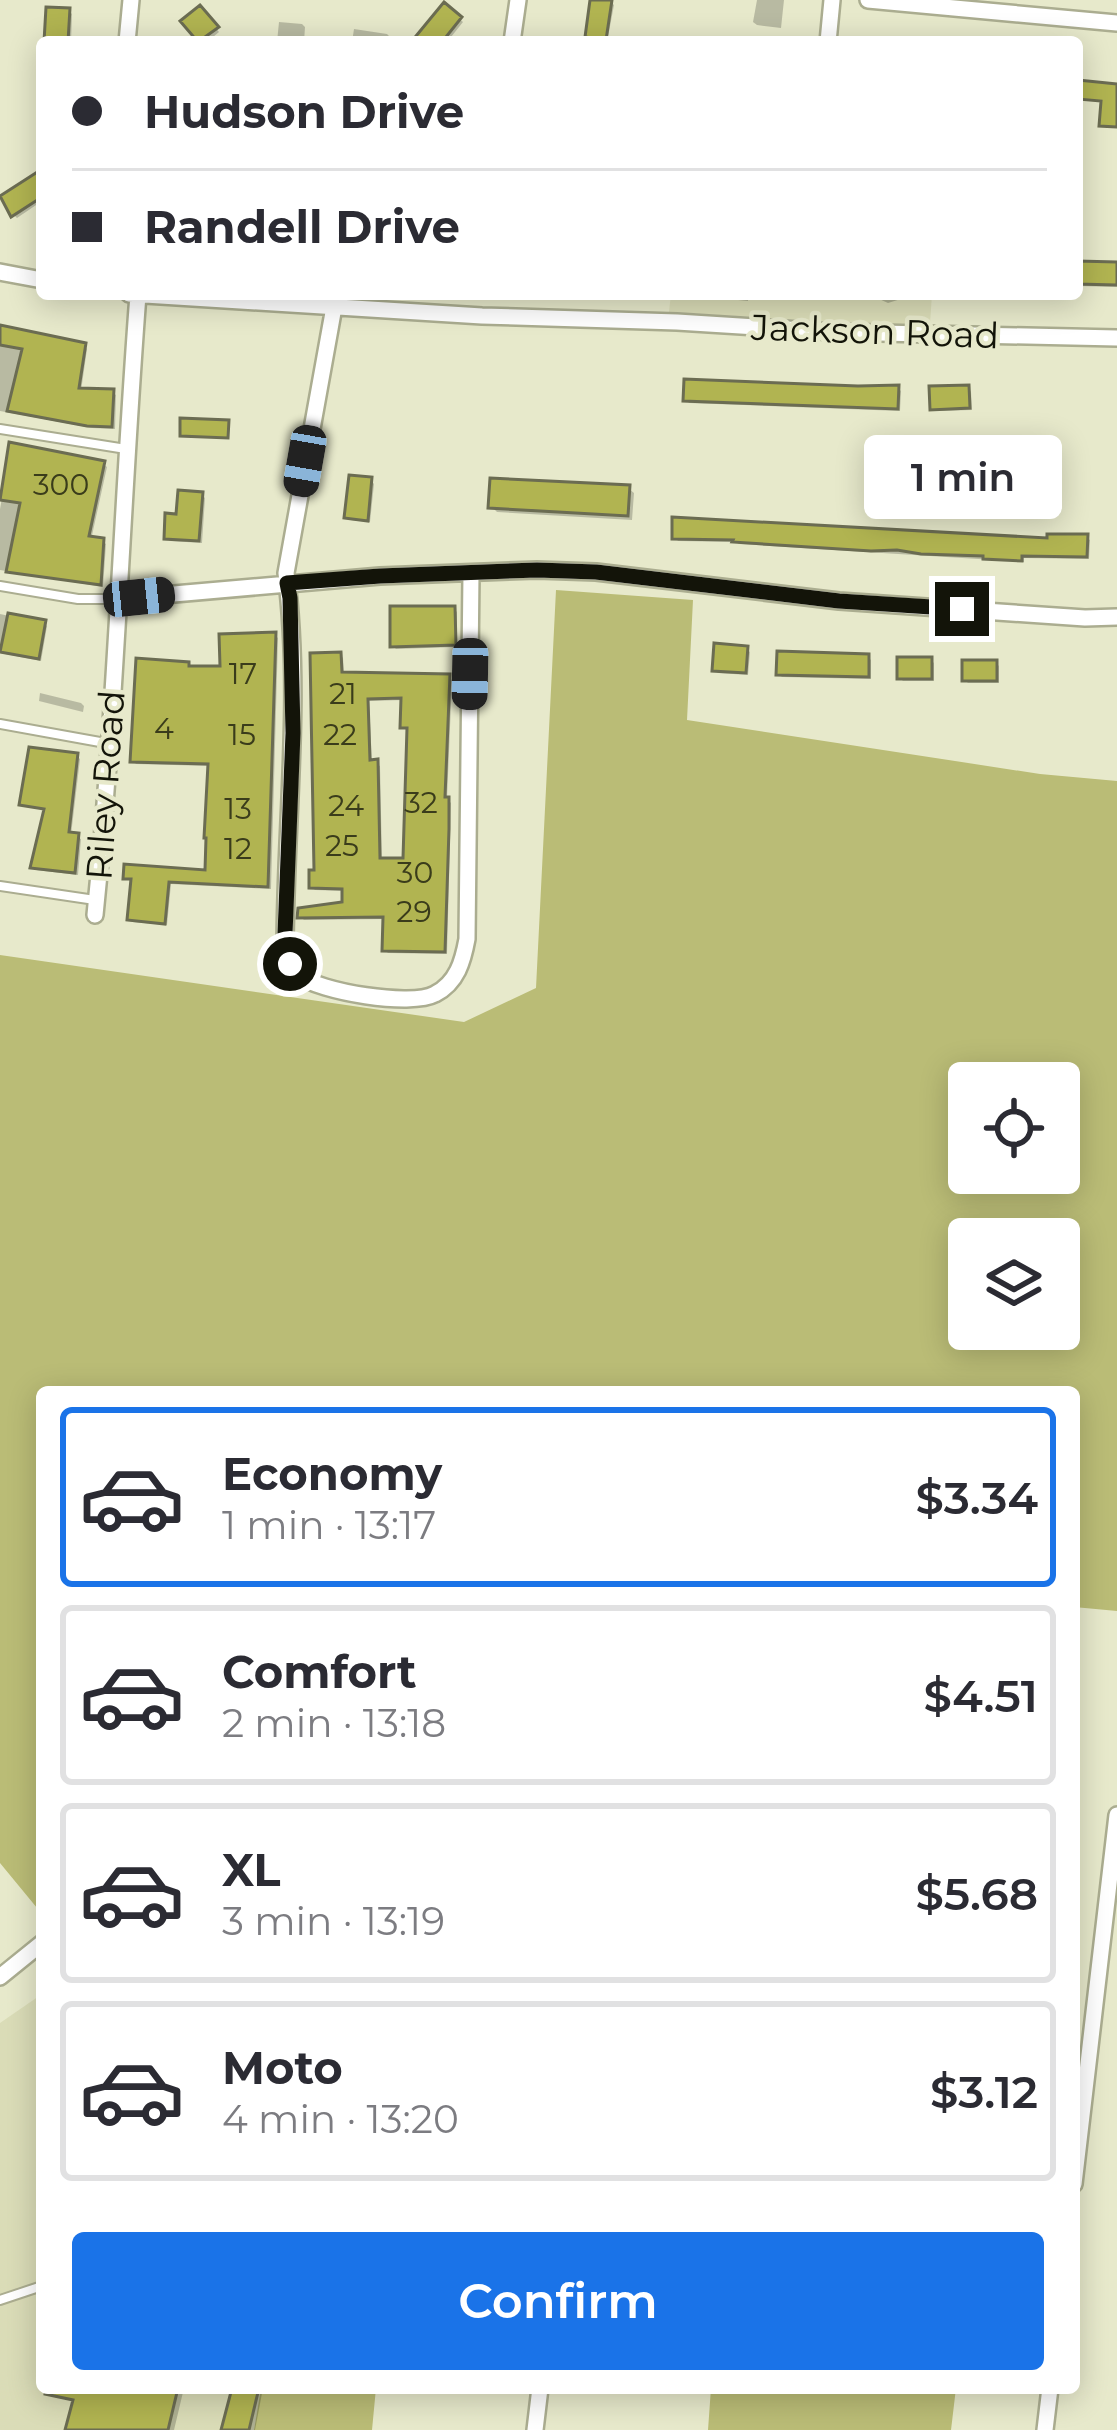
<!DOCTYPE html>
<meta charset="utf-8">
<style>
body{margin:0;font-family:Montserrat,sans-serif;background:#f2f2f3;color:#2b2b33;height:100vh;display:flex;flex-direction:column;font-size:45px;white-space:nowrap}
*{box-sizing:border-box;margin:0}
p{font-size:39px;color:#7c7c81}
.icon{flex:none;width:66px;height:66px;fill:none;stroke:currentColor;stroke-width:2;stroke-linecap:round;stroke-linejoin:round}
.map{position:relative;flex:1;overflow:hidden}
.panel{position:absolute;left:36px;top:1386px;width:1044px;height:1008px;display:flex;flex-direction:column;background:#fff;border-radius:12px;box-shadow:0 6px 30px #0003}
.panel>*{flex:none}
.top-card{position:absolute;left:36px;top:36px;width:1047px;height:264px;border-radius:12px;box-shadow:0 6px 30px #0003;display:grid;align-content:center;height:264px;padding:0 36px;background:#fff}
.controls{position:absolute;left:948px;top:1062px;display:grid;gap:24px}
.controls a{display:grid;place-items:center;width:132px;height:132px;border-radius:12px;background:#fff;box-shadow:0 6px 30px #0003;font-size:60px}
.end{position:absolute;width:54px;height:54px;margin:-27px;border:15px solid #131409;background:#fff;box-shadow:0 0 0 6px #fff}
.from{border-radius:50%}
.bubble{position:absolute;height:84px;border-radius:12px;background:#fff;box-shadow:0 6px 30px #0003;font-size:39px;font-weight:600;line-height:84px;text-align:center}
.car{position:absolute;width:36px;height:72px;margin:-36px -18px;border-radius:15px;box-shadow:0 0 9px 3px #0007;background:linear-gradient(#222 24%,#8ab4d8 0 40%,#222 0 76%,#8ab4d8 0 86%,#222 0)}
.top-card b{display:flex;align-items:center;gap:42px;height:114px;font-size:45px}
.top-card b+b{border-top:3px solid #e1e1e2}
.top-card i{width:30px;height:30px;background:#2b2b33}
ul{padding:21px 0 0;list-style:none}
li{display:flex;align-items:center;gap:36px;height:180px;margin:0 24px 18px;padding:0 12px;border:6px solid #e1e1e2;border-radius:12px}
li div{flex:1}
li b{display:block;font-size:45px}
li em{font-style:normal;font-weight:600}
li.selected{border-color:#1a73e8}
li>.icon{width:108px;height:108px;stroke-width:1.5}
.primary-button{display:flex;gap:24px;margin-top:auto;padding:24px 36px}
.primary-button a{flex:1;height:138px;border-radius:12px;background:#1a73e8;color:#fff;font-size:48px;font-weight:600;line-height:138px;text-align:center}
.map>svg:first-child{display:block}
.built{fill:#dadcb7}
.green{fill:#babc76;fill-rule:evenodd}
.shadow{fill:#0003;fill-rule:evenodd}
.building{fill:#b1b451;stroke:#6b6c52;stroke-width:3;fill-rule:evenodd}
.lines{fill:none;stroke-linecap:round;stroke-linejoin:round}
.service-casing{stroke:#abad90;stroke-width:12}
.minor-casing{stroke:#abad90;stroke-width:20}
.service{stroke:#fff;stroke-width:8}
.minor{stroke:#fff;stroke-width:15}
.route{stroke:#131409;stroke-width:15}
.labels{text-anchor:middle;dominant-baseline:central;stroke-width:9;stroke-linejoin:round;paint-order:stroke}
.number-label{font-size:30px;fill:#3a3c1b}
.street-label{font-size:36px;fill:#131409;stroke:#e7e9cb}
</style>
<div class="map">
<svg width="1117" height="2430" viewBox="0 0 1117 2430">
<rect width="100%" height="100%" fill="#e7e9cb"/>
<path class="built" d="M671,294H932L930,324H867L669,312Z
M42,1994V2388H261L254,2430H0V2023Z"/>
<path class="green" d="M556,590L693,600L687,720L1040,774L1117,781V1611L1074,1607V1392H42V1914L0,1863V955L464,1022L536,988ZM969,1083H1059V1173H969ZM1059,1239V1329H969V1239Z
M261,2388H376L372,2430H254Z
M711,2388H956L951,2430H708Z"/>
<path class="shadow" d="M593,0L611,2L614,5L607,42H587Z
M757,0H784L781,28L757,25L753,22Z
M444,6L463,22L447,42H428Z
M200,9L219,32L207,42H202L185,22Z
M69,11L72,14L71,42H47Z
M279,22L302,24L305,27L304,42H277Z
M354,29L387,34L390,37V42H352Z
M42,180V201L17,218L14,215Z
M1077,247L1081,250L1080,264L1117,265V287L1077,286Z
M733,294H748V301L738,300Z
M777,294H810L803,299H786Z
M868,294H908L904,298L888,303Z
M0,328L84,345L87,349L81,391L112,392L116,395L115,429L92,428L0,411Z
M898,388L901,391L900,411L689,403L686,399Z
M968,388L971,392L972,410L936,411L933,408Z
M11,446L103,464L107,467L91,540L102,541L106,544L103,587L0,570V509Z
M371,480L374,484L370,522L350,520L347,517Z
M628,488L634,493L632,520L497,512L491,506Z
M201,494L205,498L202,543L170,541L167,538L179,517Z
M675,537L1050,541L1086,537L1090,540L1089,559L1024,558V562L739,544L736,542L678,541Z
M454,609L457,612V647L396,649L393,646Z
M0,614L44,623L47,626L41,661L0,653Z
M275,635L278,638L271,889L171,884L167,925L133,922L130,919L134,881L126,878L208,874L211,766L136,764L133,760L188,665L192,669H223Z
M746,649L750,652L748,675L718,673L715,670Z
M340,655L343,658L344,675L448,677L452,680L447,799L451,803L447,954L388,953L385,950L386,919L304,920L301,917L346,904L345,891L315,890L312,887L317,873ZM404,700L403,726L410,730L406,861H382L380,766L372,763L369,701Z
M868,657L871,660V679L782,677L779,674Z
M931,660L934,663V681H903L900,678Z
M996,663L999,666V683H968L965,680Z
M40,693L81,703L84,706L83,712L39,701Z
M77,756L80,759L71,835L81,839L78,875L36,870L33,867L47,810L26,807L23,804Z
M77,2388H184L174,2430H67Z
M202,2388H263L255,2430H224L233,2395Z"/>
<path class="building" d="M590,0H612L606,40L585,37Z
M444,2L462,17L442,42H424L416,36Z
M200,5L219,27L198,42L180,21Z
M46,7L70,8L68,42H44Z
M1078,80L1117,84V127L1099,126L1101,101L1077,99Z
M42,169V197L11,217L0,196Z
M1077,261L1117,262V285L1077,284Z
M0,325L86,343L79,388L114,389L112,427L87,426L7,411L22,349L0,345Z
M684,379L858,386L899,385L898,409L683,401Z
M969,385L970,408L930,410L929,386Z
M180,418L229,420L228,438L180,436Z
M9,442L105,461L89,536L104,538L101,585L6,572L20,503L0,500Z
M349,475L372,477L368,521L344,518Z
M490,478L630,485L628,516L488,508Z
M178,490L203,492L199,541L164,539L165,513L176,514Z
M672,517L1047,538V534H1088L1087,557L1022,556V561L983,559V556L921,554L897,550L871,551L732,542L733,540L672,539Z
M390,606H455L456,645L390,647Z
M8,613L46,620L39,659L0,652Z
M276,632L268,887L169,882L165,924L127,920L131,879H123L124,864L205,870L206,838H204L208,764L130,762L136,658L189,662V666H220L219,634Z
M714,643L748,646L746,673L712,671Z
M777,651L869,654V677L776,675Z
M341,652L342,672L450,674L445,797H449V829L445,952L382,951L383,917L297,918L298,908L342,902V889L309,888V870H314L310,653ZM401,698L400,728H407L403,858H380L378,759L370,760L368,699Z
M897,657H932V679H897Z
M962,660H997V681H962Z
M29,747L78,753L69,832L79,833L75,873L30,868L44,809L19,805Z
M46,2388H142L157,2392L158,2388H178L168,2430H65L73,2400L45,2394Z
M232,2388H259L249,2430H221Z"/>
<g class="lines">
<defs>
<path id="service" d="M0,429L126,449
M0,586L78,599H117
M0,724L111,744
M0,886L95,900
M0,2300L42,2286"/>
<path id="minor" d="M868,0L1117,23
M127,42L131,0
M512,42L518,0
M828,42L832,0
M0,272L42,280
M129,294L482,316L677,322L833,332L1117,338
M334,307L286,573C302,698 285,825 285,950C288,959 291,968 298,975C320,992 411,1007 435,994C457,983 463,961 467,939L471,574
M117,599L380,576L537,570L596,572L839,601L1085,618L1117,617
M95,915C116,709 122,502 138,295
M0,1977L42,1943
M1074,2184L1117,1815
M535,2430L540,2388
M1045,2430L1050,2388"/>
</defs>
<use href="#service" class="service-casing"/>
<use href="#minor" class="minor-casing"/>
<use href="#service" class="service"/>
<use href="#minor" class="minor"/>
</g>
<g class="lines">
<path class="route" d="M290,964L285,950V934L293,733L290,598L287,583L380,576L537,570L596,572L839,601L962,609"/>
</g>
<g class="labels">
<g class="number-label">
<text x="61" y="484">300</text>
<text x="243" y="673">17</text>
<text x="343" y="693">21</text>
<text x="164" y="728">4</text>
<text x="242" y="734">15</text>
<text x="340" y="734">22</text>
<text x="421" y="802">32</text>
<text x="346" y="805">24</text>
<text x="238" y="808">13</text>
<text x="342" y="845">25</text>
<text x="238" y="848">12</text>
<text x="415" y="872">30</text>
<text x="414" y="911">29</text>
</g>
<g class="street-label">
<text transform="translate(875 331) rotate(2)">Jackson Road</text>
<text transform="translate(105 785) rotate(-86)">Riley Road</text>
</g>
</g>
</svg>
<div class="controls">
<a><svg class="icon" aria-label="locate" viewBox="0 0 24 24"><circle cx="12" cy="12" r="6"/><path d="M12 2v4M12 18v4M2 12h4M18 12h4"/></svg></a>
<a><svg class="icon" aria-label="layers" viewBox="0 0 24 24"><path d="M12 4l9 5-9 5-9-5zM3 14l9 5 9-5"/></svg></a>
</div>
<i class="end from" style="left:290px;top:964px"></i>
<i class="end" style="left:962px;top:609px"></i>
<div class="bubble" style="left:864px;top:435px;width:198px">1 min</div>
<i class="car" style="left:305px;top:461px;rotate:190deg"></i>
<i class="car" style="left:139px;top:597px;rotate:84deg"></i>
<i class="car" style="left:470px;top:674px;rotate:181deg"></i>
<div class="top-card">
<b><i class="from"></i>Hudson Drive</b>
<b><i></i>Randell Drive</b>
</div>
<section class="panel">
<ul>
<li class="selected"><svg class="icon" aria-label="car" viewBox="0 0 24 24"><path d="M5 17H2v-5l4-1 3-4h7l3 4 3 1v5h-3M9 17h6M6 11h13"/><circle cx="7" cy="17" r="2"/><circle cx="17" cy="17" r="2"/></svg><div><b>Economy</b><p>1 min · 13:17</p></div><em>$3.34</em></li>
<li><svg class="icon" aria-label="car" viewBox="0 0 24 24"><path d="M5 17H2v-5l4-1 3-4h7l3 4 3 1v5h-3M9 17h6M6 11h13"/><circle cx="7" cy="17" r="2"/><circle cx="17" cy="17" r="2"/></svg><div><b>Comfort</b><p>2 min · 13:18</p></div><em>$4.51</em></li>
<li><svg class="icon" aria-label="car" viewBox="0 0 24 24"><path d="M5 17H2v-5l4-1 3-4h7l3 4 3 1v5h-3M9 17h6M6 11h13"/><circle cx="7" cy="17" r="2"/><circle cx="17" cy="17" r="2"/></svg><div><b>XL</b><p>3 min · 13:19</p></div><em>$5.68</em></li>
<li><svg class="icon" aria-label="car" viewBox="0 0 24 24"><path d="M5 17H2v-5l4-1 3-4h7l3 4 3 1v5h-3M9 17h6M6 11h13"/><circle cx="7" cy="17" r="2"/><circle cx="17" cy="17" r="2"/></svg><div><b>Moto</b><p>4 min · 13:20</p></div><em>$3.12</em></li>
</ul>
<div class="primary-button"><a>Confirm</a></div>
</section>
</div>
